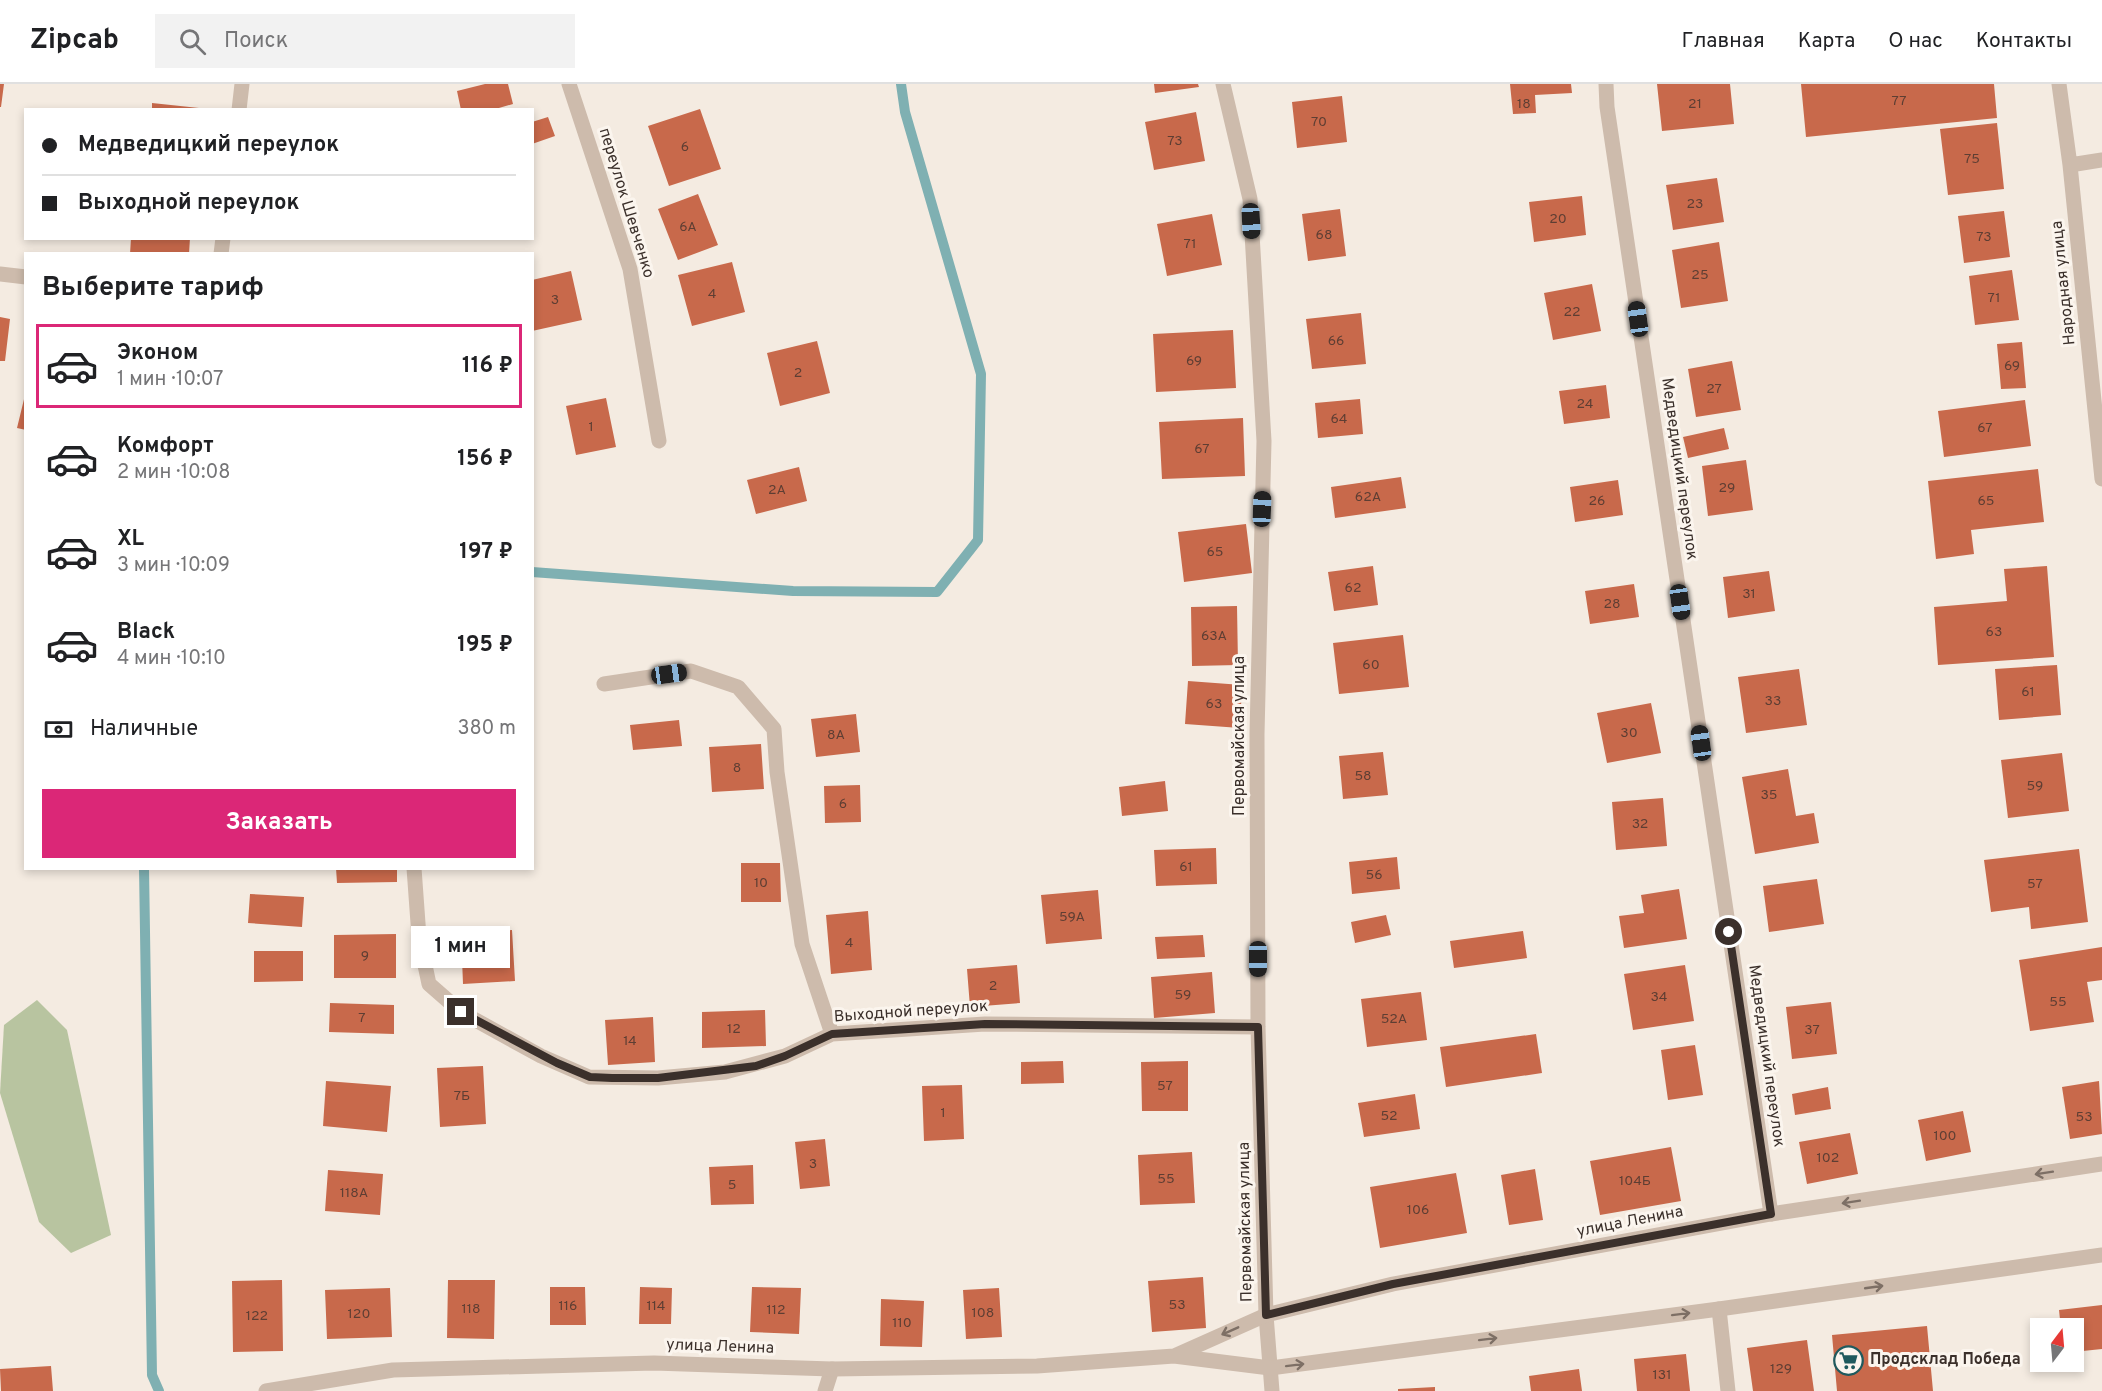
<!DOCTYPE html>
<html lang="ru">
<meta charset="utf-8">
<style>
body{margin:0;font-family:Overpass,sans-serif;background:#f2f2f2;color:#202124;height:100vh;display:flex;flex-direction:column;font-size:22px;white-space:nowrap}
*{box-sizing:border-box;margin:0}
p{font-size:20px;color:#757577}
.icon{flex:none;width:33px;height:33px;fill:none;stroke:currentColor;stroke-width:2;stroke-linecap:round;stroke-linejoin:round}
.map{position:relative;flex:1;overflow:hidden}
.panel{position:absolute;left:24px;top:168px;width:510px;height:618px;display:flex;flex-direction:column;background:#fff;border-radius:0px;box-shadow:0 3px 9px #0003}
.panel>*{flex:none}
.hud{position:absolute;left:24px;top:24px;width:510px;height:132px;border-radius:0px;box-shadow:0 3px 9px #0003;display:grid;align-content:center;height:132px;padding:0 18px;background:#fff}
.needle{width:39px;rotate:16deg}
.controls{position:absolute;left:2030px;top:1234px;display:grid;gap:12px}
.controls a{display:grid;place-items:center;width:54px;height:54px;border-radius:0px;background:#fff;box-shadow:0 3px 9px #0003;font-size:30px}
.end{position:absolute;width:27px;height:27px;margin:-14px;border:8px solid #3b302b;background:#fff;box-shadow:0 0 0 3px #fff}
.from{border-radius:50%}
.bubble{position:absolute;height:42px;border-radius:0px;background:#fff;box-shadow:0 3px 9px #0003;font-size:20px;font-weight:700;line-height:42px;text-align:center}
.car{position:absolute;width:18px;height:36px;margin:-18px -9px;border-radius:8px;box-shadow:0 0 4px 2px #0007;background:linear-gradient(#222 24%,#8ab4d8 0 40%,#222 0 76%,#8ab4d8 0 86%,#222 0)}
.hud b{display:flex;align-items:center;gap:21px;height:57px;font-size:22px}
.hud b+b{border-top:2px solid #e0e0e0}
.hud i{width:15px;height:15px;background:#202124}
ul{padding:0;list-style:none}
li{display:flex;align-items:center;gap:18px;height:84px;margin:0 12px 9px;padding:0 6px;border:3px solid transparent;border-radius:0px}
li div{flex:1}
li b{display:block;font-size:22px}
li em{font-style:normal;font-weight:700}
li.current{border-color:#db2777}
li>.icon{width:54px;height:54px;stroke-width:1.5}
h2{padding:0 18px;font-size:27px;line-height:72px}
.pay{display:flex;align-items:center;gap:15px;height:66px;padding:0 18px;font-size:22px}
.pay p{margin-inline-start:auto}
.action{display:flex;gap:12px;margin-top:auto;padding:12px 18px}
.action a{flex:1;height:69px;border-radius:0px;background:#db2777;color:#fff;font-size:24px;font-weight:700;line-height:69px;text-align:center}
header{display:flex;align-items:center;gap:36px;box-sizing:border-box;height:84px;padding:0 30px;background:#fff;border-bottom:2px solid #e0e0e0}
header strong{font-size:28px}
nav{display:flex;gap:33px;margin-inline-start:auto;font-size:21px}
.search{width:420px;height:54px;background:#f2f2f2;display:flex;align-items:center;gap:15px;box-sizing:border-box;padding:0 21px;border-radius:0px;color:#757577;font-size:22px}
.map>svg:first-child{display:block}
.green{fill:#b8c4a0}
.lines{fill:none;stroke-linecap:round;stroke-linejoin:round}
.stream{stroke:#7fb0b2;stroke-width:10}
.building{fill:#c8694b}
.minor{stroke:#cdbbac;stroke-width:15}
.tertiary{stroke:#cdbbac;stroke-width:15}
.oneway{stroke:#7d6f65}
.route{stroke:#3b302b;stroke-width:8}
.labels{text-anchor:middle;dominant-baseline:central;stroke-width:6;stroke-linejoin:round;paint-order:stroke}
.number-label{font-size:14px;fill:#5e3e33}
.street-label{font-size:16px;fill:#3b302b;stroke:#fbf5ee}
.poi-label{font-size:16px;font-weight:bold;fill:#3b302b;stroke:#fbf5ee;text-anchor:start}
</style>
<header>
<strong>Zipcab</strong>
<div class="search"><svg class="icon" aria-label="search" viewBox="0 0 24 24"><circle cx="10" cy="10" r="6"/><path d="M15 15l6 6"/></svg>Поиск</div>
<nav><a>Главная</a><a>Карта</a><a>О нас</a><a>Контакты</a></nav>
</header>
<div class="map">
<svg width="2102" height="1307" viewBox="0 0 2102 1307">
<rect width="100%" height="100%" fill="#f4ebe1"/>
<path class="green" d="M37,916L67,946L111,1151L71,1169L39,1138L0,1009L4,941Z"/>
<g class="lines">
<path class="stream" d="M532,488L793,507L937,508L978,456L981,290L905,28L901,0
M144,784L152,1291L159,1307"/>
</g>
<path class="building" d="M0,0H4L1,23H0Z
M485,0H508L513,20L492,26H461L457,7Z
M1154,0H1198L1199,3L1155,9Z
M1510,0H1571L1572,9L1535,11L1536,29L1513,30Z
M1657,0H1730L1734,40L1662,47Z
M1801,0H1994L1997,34L1806,53Z
M1342,12L1347,58L1297,64L1292,18Z
M152,19L199,24V26H152Z
M700,25L721,85L669,102L648,42Z
M1196,28L1205,77L1154,86L1145,38Z
M548,33L555,52L532,60V38Z
M1997,39L2004,105L1948,111L1940,45Z
M1717,94L1724,138L1673,146L1666,101Z
M698,110L718,161L678,176L658,125Z
M1582,112L1586,151L1534,158L1529,118Z
M1340,125L1346,172L1308,177L1302,130Z
M2004,127L2010,173L1964,179L1958,132Z
M1212,130L1222,181L1167,192L1157,140Z
M131,154H190L189,170H130Z
M1719,158L1728,217L1681,224L1672,166Z
M732,178L745,228L692,242L678,191Z
M2012,186L2019,236L1975,241L1969,192Z
M571,187L582,236L532,247V196Z
M1592,200L1601,247L1553,256L1544,209Z
M1361,229L1366,280L1312,285L1306,235Z
M0,233L10,235L5,277H0Z
M1233,246L1236,304L1156,308L1153,250Z
M817,257L830,309L780,322L767,269Z
M2022,258L2026,304L2001,305L1997,260Z
M1732,277L1741,326L1696,333L1688,285Z
M1606,301L1610,334L1564,340L1559,307Z
M26,307V346L17,344Z
M606,314L616,363L576,371L566,322Z
M1360,315L1363,350L1318,354L1315,319Z
M2025,316L2031,362L1944,373L1938,327Z
M1243,334L1245,392L1162,395L1159,338Z
M1724,344L1729,365L1688,374L1683,353Z
M1746,376L1753,426L1708,432L1702,382Z
M799,383L807,417L756,430L747,396Z
M2038,385L2044,438L1971,446L1974,470L1936,475L1928,397Z
M1401,393L1406,424L1335,434L1331,403Z
M1618,396L1623,431L1575,438L1570,403Z
M1246,440L1252,489L1184,498L1178,448Z
M1373,482L1378,521L1334,527L1328,488Z
M2047,482L2054,573L1938,581L1934,523L2007,517L2004,485Z
M1769,487L1775,527L1728,534L1723,493Z
M1634,500L1639,533L1590,540L1585,507Z
M1237,522L1238,581L1192,582L1191,523Z
M1403,551L1409,603L1339,610L1333,559Z
M2057,581L2061,631L1999,636L1995,585Z
M1799,585L1807,641L1746,649L1738,593Z
M1188,597L1242,601L1240,644L1185,640Z
M1651,619L1661,669L1607,679L1597,629Z
M856,630L860,668L816,673L811,635Z
M679,636L682,662L633,666L630,641Z
M761,660L764,705L712,708L709,663Z
M1383,668L1388,711L1343,715L1339,672Z
M2062,669L2069,727L2008,734L2001,676Z
M1788,685L1796,732L1814,729L1819,759L1755,770L1742,693Z
M1165,697L1168,727L1122,732L1119,703Z
M860,701L861,738L825,739L824,702Z
M1663,714L1667,762L1616,766L1612,718Z
M1216,764L1217,800L1156,802L1154,766Z
M2079,765L2088,838L2031,845L2029,823L1991,828L1984,776Z
M1397,773L1400,805L1352,810L1349,778Z
M741,779H780L781,818H741Z
M336,784H397V798L337,799Z
M1817,795L1824,840L1769,848L1763,802Z
M1679,805L1687,855L1624,864L1619,832L1644,829L1641,811Z
M1098,806L1102,855L1046,860L1041,811Z
M250,810L304,813L302,843L248,839Z
M868,827L872,886L831,890L826,831Z
M1386,831L1391,851L1355,859L1351,838Z
M512,846L515,897L463,900L461,849Z
M1523,847L1527,874L1454,884L1450,857Z
M396,850V894H334V851Z
M1203,851L1205,873L1157,875L1155,853Z
M2102,863V896L2087,898L2094,938L2030,947L2019,876Z
M254,867H303V897L254,898Z
M1017,881L1020,919L970,923L967,885Z
M1685,881L1694,937L1633,946L1624,890Z
M1212,888L1215,929L1154,934L1151,893Z
M1421,908L1427,956L1367,963L1361,915Z
M1831,918L1837,970L1792,975L1786,923Z
M330,919L394,921V950L329,948Z
M765,926L766,962L702,964V928Z
M653,933L655,978L608,981L605,936Z
M1536,950L1542,989L1446,1003L1440,963Z
M1695,961L1703,1011L1668,1016L1661,966Z
M1063,977L1064,999L1021,1000V978Z
M1188,977V1027H1142L1141,978Z
M483,982L486,1040L440,1043L437,984Z
M326,997L391,1002L387,1048L323,1042Z
M2099,997L2102,1050L2070,1055L2062,1003Z
M962,1001L964,1055L924,1057L922,1002Z
M1828,1003L1831,1025L1795,1031L1792,1010Z
M1415,1010L1420,1045L1364,1053L1358,1019Z
M1963,1027L1971,1068L1926,1077L1918,1036Z
M1850,1049L1858,1090L1807,1100L1799,1058Z
M825,1055L830,1102L800,1105L795,1058Z
M1671,1063L1681,1117L1600,1131L1590,1077Z
M1192,1068L1195,1119L1140,1121L1138,1071Z
M753,1081L754,1120L711,1121L709,1083Z
M1535,1085L1543,1136L1509,1141L1501,1091Z
M328,1086L383,1090L380,1131L325,1127Z
M1456,1089L1467,1149L1380,1164L1370,1103Z
M1203,1193L1206,1244L1152,1248L1148,1197Z
M282,1196L283,1267L233,1268L232,1197Z
M448,1196H495L494,1255L447,1254Z
M550,1203H585L586,1241H550Z
M640,1203L672,1204L671,1240H639Z
M752,1203L801,1204L799,1250L750,1248Z
M390,1204L392,1253L327,1255L325,1206Z
M999,1204L1002,1253L966,1255L963,1206Z
M881,1215L924,1217L922,1263L880,1262Z
M2102,1221V1265L2073,1268V1245H2061L2059,1226Z
M1927,1242L1933,1307H1837L1832,1251Z
M1807,1256L1814,1307H1753L1747,1264Z
M1686,1270L1690,1307H1637L1634,1275Z
M51,1282L53,1307H1L0,1285Z
M1579,1285L1582,1307H1531L1529,1292Z
M1435,1303V1307H1398V1305Z"/>
<g class="lines">
<path class="minor" d="M569,0L630,185L659,357
M1223,0L1250,115L1264,357L1257,650L1258,943L1266,1231L1272,1307
M1606,0L1607,23L1771,1130
M239,26L242,0
M221,170L223,154
M0,190L26,193
M604,600L691,587L738,603L774,645L777,688L802,860L832,950
M414,784L419,853L429,900L461,928L541,972L589,993L658,994L725,988L785,972L832,950L985,940L1258,943
M1719,1225L1728,1307
M825,1307L832,1285"/>
<path class="tertiary" d="M2059,0L2070,81L2102,395
M2070,81L2102,76
M1174,1272L1266,1231L1393,1200L1771,1130L2102,1080
M266,1307L393,1286L654,1279L832,1285L1037,1282L1174,1272L1270,1284L1719,1225L2102,1171"/>
</g>
<defs><path id="oneway-shaft" d="M-6 0H5M1.5-3L5.5 0L1.5 3" fill="none" stroke-width="1.6" stroke-linecap="round" stroke-linejoin="round" transform="scale(1.5)"/></defs>
<g class="oneway">
<use href="#oneway-shaft" transform="translate(2044 1089) rotate(171)"/>
<use href="#oneway-shaft" transform="translate(1851 1118) rotate(171)"/>
<use href="#oneway-shaft" transform="translate(1874 1203) rotate(-8)"/>
<use href="#oneway-shaft" transform="translate(1681 1230) rotate(-7)"/>
<use href="#oneway-shaft" transform="translate(1230 1247) rotate(156)"/>
<use href="#oneway-shaft" transform="translate(1488 1255) rotate(-7)"/>
<use href="#oneway-shaft" transform="translate(1295 1281) rotate(-7)"/>
</g>
<g class="lines">
<path class="route" d="M461,928L557,979L590,993L612,994H658L756,982L785,972L832,950L985,940L1258,943L1266,1231L1393,1200L1771,1130L1729,848"/>
</g>
<defs>
<symbol id="supermarket-ring" viewBox="-11 -11 22 22"><circle r="9.5" fill="#fbf5ee" stroke="#1f5a5e" stroke-width="1.5"/><path d="M-6-5.5h2.5l.6 2H6L4.5 2H-2.5L-4.4-4H-6ZM-1.5 3.2a1.3 1.3 0 1 0 .1 0ZM3 3.2a1.3 1.3 0 1 0 .1 0Z" fill="#1f5a5e"/></symbol>
</defs>
<g fill-rule="evenodd">
<use href="#supermarket-ring" x="1832" y="1260" width="33" height="33"/>
</g>
<g class="labels">
<g class="number-label">
<text x="1899" y="17">77</text>
<text x="1524" y="20">18</text>
<text x="1695" y="20">21</text>
<text x="1319" y="38">70</text>
<text x="1175" y="57">73</text>
<text x="685" y="63">6</text>
<text x="1972" y="75">75</text>
<text x="1695" y="120">23</text>
<text x="1558" y="135">20</text>
<text x="688" y="143">6А</text>
<text x="1324" y="151">68</text>
<text x="1984" y="153">73</text>
<text x="1190" y="160">71</text>
<text x="1700" y="191">25</text>
<text x="712" y="210">4</text>
<text x="1994" y="214">71</text>
<text x="555" y="216">3</text>
<text x="1572" y="228">22</text>
<text x="1336" y="257">66</text>
<text x="1194" y="277">69</text>
<text x="2012" y="282">69</text>
<text x="798" y="289">2</text>
<text x="1714" y="305">27</text>
<text x="1585" y="320">24</text>
<text x="1339" y="335">64</text>
<text x="591" y="343">1</text>
<text x="1985" y="344">67</text>
<text x="1202" y="365">67</text>
<text x="1727" y="404">29</text>
<text x="777" y="406">2А</text>
<text x="1368" y="413">62А</text>
<text x="1597" y="417">26</text>
<text x="1986" y="417">65</text>
<text x="1215" y="468">65</text>
<text x="1353" y="504">62</text>
<text x="1749" y="510">31</text>
<text x="1612" y="520">28</text>
<text x="1994" y="548">63</text>
<text x="1214" y="552">63А</text>
<text x="1371" y="581">60</text>
<text x="2028" y="608">61</text>
<text x="1773" y="617">33</text>
<text x="1214" y="620">63</text>
<text x="1629" y="649">30</text>
<text x="836" y="651">8А</text>
<text x="737" y="684">8</text>
<text x="1363" y="692">58</text>
<text x="2035" y="702">59</text>
<text x="1769" y="711">35</text>
<text x="843" y="720">6</text>
<text x="1640" y="740">32</text>
<text x="1186" y="783">61</text>
<text x="1374" y="791">56</text>
<text x="761" y="799">10</text>
<text x="2035" y="800">57</text>
<text x="1072" y="833">59А</text>
<text x="849" y="859">4</text>
<text x="365" y="872">9</text>
<text x="993" y="902">2</text>
<text x="1183" y="911">59</text>
<text x="1659" y="913">34</text>
<text x="2058" y="918">55</text>
<text x="362" y="934">7</text>
<text x="1394" y="935">52А</text>
<text x="734" y="945">12</text>
<text x="1812" y="946">37</text>
<text x="630" y="957">14</text>
<text x="1165" y="1002">57</text>
<text x="462" y="1012">7Б</text>
<text x="943" y="1029">1</text>
<text x="1389" y="1032">52</text>
<text x="2084" y="1033">53</text>
<text x="1945" y="1052">100</text>
<text x="1828" y="1074">102</text>
<text x="813" y="1080">3</text>
<text x="1166" y="1095">55</text>
<text x="1635" y="1097">104Б</text>
<text x="732" y="1101">5</text>
<text x="354" y="1109">118А</text>
<text x="1418" y="1126">106</text>
<text x="1177" y="1221">53</text>
<text x="568" y="1222">116</text>
<text x="656" y="1222">114</text>
<text x="471" y="1225">118</text>
<text x="776" y="1226">112</text>
<text x="983" y="1229">108</text>
<text x="359" y="1230">120</text>
<text x="257" y="1232">122</text>
<text x="902" y="1239">110</text>
<text x="1781" y="1285">129</text>
<text x="1662" y="1291">131</text>
</g>
<g class="street-label">
<text transform="translate(626 119) rotate(73)">переулок Шевченко</text>
<text transform="translate(2064 199) rotate(-96)">Народная улица</text>
<text transform="translate(1679 385) rotate(82)">Медведицкий переулок</text>
<text transform="translate(1240 652) rotate(-90)">Первомайская улица</text>
<text transform="translate(911 928) rotate(-4)">Выходной переулок</text>
<text transform="translate(1766 972) rotate(82)">Медведицкий переулок</text>
<text transform="translate(1246 1138) rotate(-91)">Первомайская улица</text>
<text transform="translate(1630 1138) rotate(-11)">улица Ленина</text>
<text transform="translate(720 1263) rotate(2)">улица Ленина</text>
</g>
<g class="poi-label">
<text x="1870" y="1276">Продсклад Победа</text>
</g>
</g>
</svg>
<div class="controls">
<a><svg class="needle" viewBox="-14 -14 28 28"><path d="M0-13l5 13h-10z" fill="#e53935"/><path d="M0 13l5-13h-10z" fill="#757577"/></svg></a>
</div>
<i class="end from" style="left:1729px;top:848px"></i>
<i class="end" style="left:461px;top:928px"></i>
<div class="bubble" style="left:411px;top:842px;width:99px">1 мин</div>
<i class="car" style="left:1251px;top:137px;rotate:177deg"></i>
<i class="car" style="left:1638px;top:235px;rotate:352deg"></i>
<i class="car" style="left:1262px;top:425px;rotate:2deg"></i>
<i class="car" style="left:1680px;top:518px;rotate:172deg"></i>
<i class="car" style="left:669px;top:590px;rotate:82deg"></i>
<i class="car" style="left:1701px;top:659px;rotate:352deg"></i>
<i class="car" style="left:1258px;top:875px;rotate:180deg"></i>
<div class="hud">
<b><i class="from"></i>Медведицкий переулок</b>
<b><i></i>Выходной переулок</b>
</div>
<section class="panel">
<h2>Выберите тариф</h2>
<ul>
<li class="current"><svg class="icon" aria-label="car" viewBox="0 0 24 24"><path d="M5 17H2v-5l4-1 3-4h7l3 4 3 1v5h-3M9 17h6M6 11h13"/><circle cx="7" cy="17" r="2"/><circle cx="17" cy="17" r="2"/></svg><div><b>Эконом</b><p>1 мин · 10:07</p></div><em>116 ₽</em></li>
<li><svg class="icon" aria-label="car" viewBox="0 0 24 24"><path d="M5 17H2v-5l4-1 3-4h7l3 4 3 1v5h-3M9 17h6M6 11h13"/><circle cx="7" cy="17" r="2"/><circle cx="17" cy="17" r="2"/></svg><div><b>Комфорт</b><p>2 мин · 10:08</p></div><em>156 ₽</em></li>
<li><svg class="icon" aria-label="car" viewBox="0 0 24 24"><path d="M5 17H2v-5l4-1 3-4h7l3 4 3 1v5h-3M9 17h6M6 11h13"/><circle cx="7" cy="17" r="2"/><circle cx="17" cy="17" r="2"/></svg><div><b>XL</b><p>3 мин · 10:09</p></div><em>197 ₽</em></li>
<li><svg class="icon" aria-label="car" viewBox="0 0 24 24"><path d="M5 17H2v-5l4-1 3-4h7l3 4 3 1v5h-3M9 17h6M6 11h13"/><circle cx="7" cy="17" r="2"/><circle cx="17" cy="17" r="2"/></svg><div><b>Black</b><p>4 мин · 10:10</p></div><em>195 ₽</em></li>
</ul>
<div class="pay"><svg class="icon" aria-label="cash" viewBox="0 0 24 24"><path d="M3 7h18v10H3z"/><circle cx="12" cy="12" r="2"/></svg>Наличные<p>380 m</p></div>
<div class="action"><a>Заказать</a></div>
</section>
</div>
